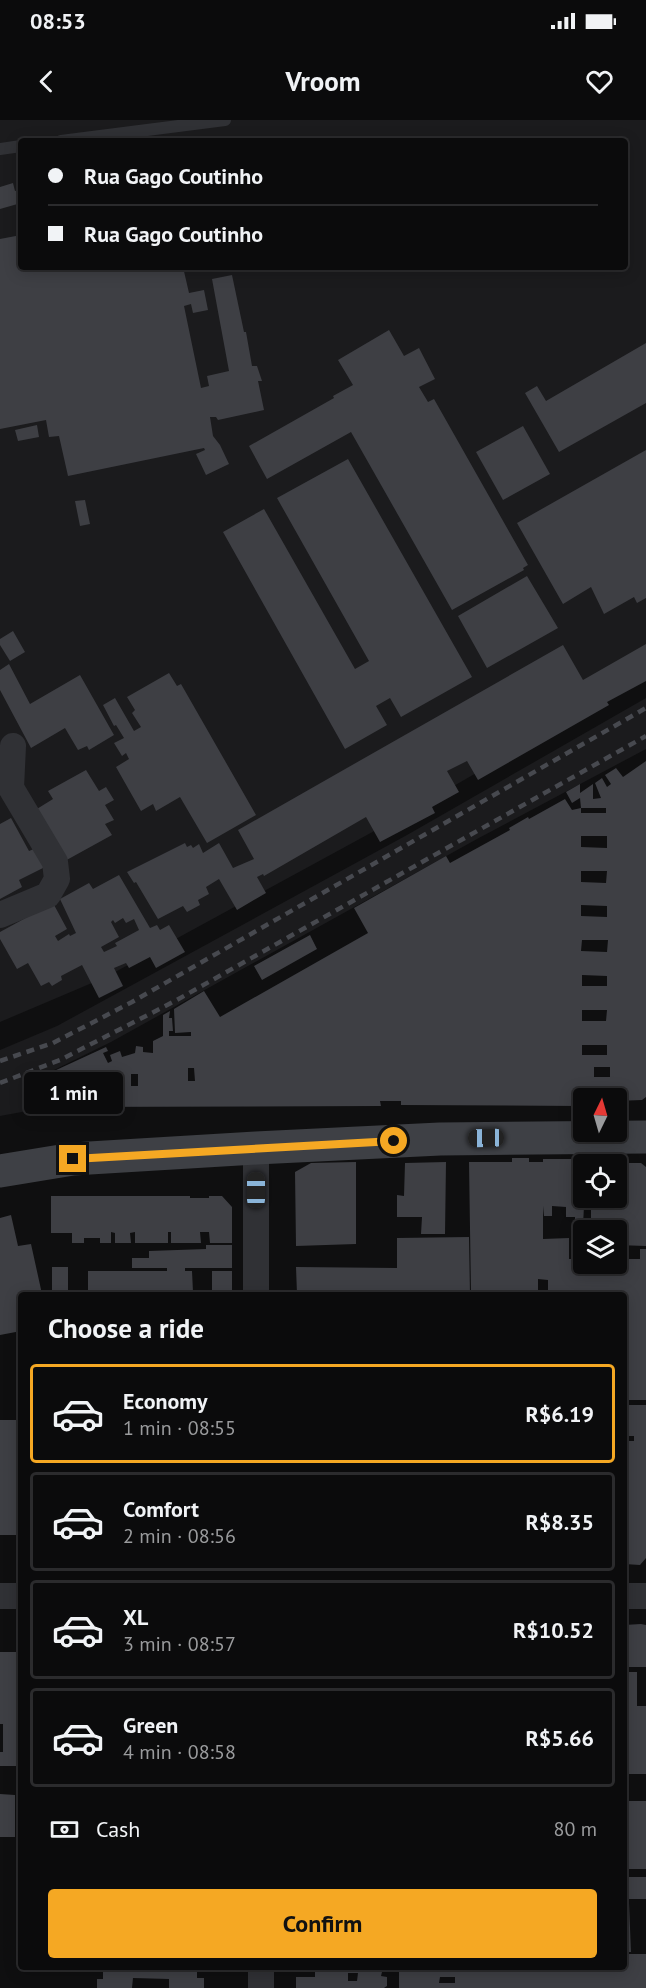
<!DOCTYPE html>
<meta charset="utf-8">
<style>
body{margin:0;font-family:"PT Sans",sans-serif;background:#141415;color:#f1f3f6;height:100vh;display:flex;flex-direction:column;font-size:22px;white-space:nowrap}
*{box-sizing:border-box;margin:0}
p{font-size:20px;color:#9a9b9d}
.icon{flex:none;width:33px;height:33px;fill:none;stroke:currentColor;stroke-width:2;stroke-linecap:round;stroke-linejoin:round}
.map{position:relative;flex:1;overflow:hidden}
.sheet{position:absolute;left:18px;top:1172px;width:609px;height:678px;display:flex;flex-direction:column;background:#0b0b0c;border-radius:6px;box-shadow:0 3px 15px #0003,0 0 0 2px #2b2b2d}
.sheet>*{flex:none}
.hud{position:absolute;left:18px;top:18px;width:610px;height:132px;border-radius:6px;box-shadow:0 3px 15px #0003,0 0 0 2px #2b2b2d;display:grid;align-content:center;height:132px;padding:0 30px;background:#0b0b0c}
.needle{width:39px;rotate:5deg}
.controls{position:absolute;left:573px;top:968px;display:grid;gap:12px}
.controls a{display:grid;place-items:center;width:54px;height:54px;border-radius:6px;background:#0b0b0c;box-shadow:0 3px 15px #0003,0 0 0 2px #2b2b2d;font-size:30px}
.end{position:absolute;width:27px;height:27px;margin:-14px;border:8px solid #f5a823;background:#111;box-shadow:0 0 0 3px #111}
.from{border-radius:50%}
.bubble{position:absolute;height:42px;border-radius:6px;background:#0b0b0c;box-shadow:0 3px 15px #0003,0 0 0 2px #2b2b2d;font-size:20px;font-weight:800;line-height:42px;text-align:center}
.car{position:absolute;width:18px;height:36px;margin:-18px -9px;border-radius:8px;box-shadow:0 0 4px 2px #0007;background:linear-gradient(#222 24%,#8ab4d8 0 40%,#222 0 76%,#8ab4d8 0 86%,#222 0)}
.hud b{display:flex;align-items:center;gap:21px;height:57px;font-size:22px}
.hud b+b{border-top:2px solid #2b2b2d}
.hud i{width:15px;height:15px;background:#f1f3f6}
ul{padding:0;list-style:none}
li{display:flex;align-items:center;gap:18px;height:99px;margin:0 12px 9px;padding:0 18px;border:3px solid #2b2b2d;border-radius:6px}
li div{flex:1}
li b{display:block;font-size:22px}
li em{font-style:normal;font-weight:800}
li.current{border-color:#f5a823}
li>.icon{width:54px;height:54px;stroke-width:1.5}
h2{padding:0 30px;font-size:27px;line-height:72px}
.pay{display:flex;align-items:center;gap:15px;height:66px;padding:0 30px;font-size:22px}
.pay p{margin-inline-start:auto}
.action{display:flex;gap:12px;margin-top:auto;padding:12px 30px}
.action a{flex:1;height:69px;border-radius:6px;background:#f5a823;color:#111;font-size:24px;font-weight:800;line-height:69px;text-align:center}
.status{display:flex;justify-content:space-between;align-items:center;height:42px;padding:0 30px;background:#0b0b0c;direction:ltr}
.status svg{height:16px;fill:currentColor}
header{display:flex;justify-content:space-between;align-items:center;height:78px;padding:0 30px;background:#0b0b0c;font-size:27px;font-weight:800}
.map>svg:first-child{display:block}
.built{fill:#1b1b1d;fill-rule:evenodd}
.building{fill:#3e3f44;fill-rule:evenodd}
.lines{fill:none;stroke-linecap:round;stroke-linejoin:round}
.lane{stroke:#303135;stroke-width:12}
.street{stroke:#303135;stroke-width:26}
.secondary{stroke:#3e4045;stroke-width:33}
.rail{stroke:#47494f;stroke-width:4.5;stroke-dasharray:8 6;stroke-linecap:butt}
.route{stroke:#f5a823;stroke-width:8}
</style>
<div class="status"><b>08:53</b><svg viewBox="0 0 49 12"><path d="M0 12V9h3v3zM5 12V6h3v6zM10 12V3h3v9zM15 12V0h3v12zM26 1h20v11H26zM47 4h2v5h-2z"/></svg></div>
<header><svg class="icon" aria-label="back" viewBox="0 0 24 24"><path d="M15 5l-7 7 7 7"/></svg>Vroom<svg class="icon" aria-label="heart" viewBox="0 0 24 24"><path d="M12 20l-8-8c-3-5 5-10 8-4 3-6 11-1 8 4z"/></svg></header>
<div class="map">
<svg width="646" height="1868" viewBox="0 0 646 1868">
<rect width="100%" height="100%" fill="#0f0f10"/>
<path class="built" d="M0,0H646V555L400,697L106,857L0,902ZM21,21H626V147H21Z
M646,578V629L477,719L111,922L50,952L49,987L0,996V930L57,906L407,715Z"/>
<path class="building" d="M13,63L15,71L21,69V83L0,89V67Z
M21,115V147H183L189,173L204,170L208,190L193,193L191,184L184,186L201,268L209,266L207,256L229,251L212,159L232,155L244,212H246L252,246H257L262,261H258L264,290L218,300L216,297H210L213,316L220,325L229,344L206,355L196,334L205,330L204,328L68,356L59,316L49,317L46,300L0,309V119Z
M389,210L404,236L419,228L435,259L419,267L428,282L434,279L528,445L523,448L524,450L452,490L351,312L267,359L249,326L334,278L333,276L353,265L338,240Z
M646,223V283L559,332L525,273L537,266L546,281Z
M37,305L39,317L18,321L15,310Z
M523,306L550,354L503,380L476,332Z
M646,330V478L637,483L634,477L604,494L591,467L563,484L517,403Z
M348,339L472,557L401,597L390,578L376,586L387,605L345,629L223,412L264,389L355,549L369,541L277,378Z
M85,380L90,404L80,406L75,381Z
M527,456L558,508L487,548L458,496Z
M13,511L25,532L10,541L0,525V519Z
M646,524V561L607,582L609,585L478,660L467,641L447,651L459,672L432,687L435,693L380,722L366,697L264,756L263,754L257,757L266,773L237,790L219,759L206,767L209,774L198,780L200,785L187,792L183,786L158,799L136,762L134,763L127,752L185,723L187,727L191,725L193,728L199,724L203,733L219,723L233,748L254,739L238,710L563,525L583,560Z
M9,544L30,584L80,555L114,615L89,630L87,626L78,630L65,608L31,628L0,570V550Z
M169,553L177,566L181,564L256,695L207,723L180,677L156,691L153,684L141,691L116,647L129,639L126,633L122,636L114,623L124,618L116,605L114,606L103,585L115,578L134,611L141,607L132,593L135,590L127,577Z
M646,641V977L642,980L616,981V978H584V981H580V986L401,985V981H380L381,986L58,987L59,961L54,951L106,927L108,931L103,933L108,943L112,941L110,935L120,931L122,937L135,933L136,926L143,927V932L153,933V921L163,916V895L170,891L169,898H172L173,911H169V916H191V912L175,913L174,889L204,871L220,897L368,813L354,788L446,736L450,743L510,710L509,708L528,697L529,699L565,679L572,690L581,688V693H606V688H581L580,678L572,683L566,672L580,664V673L593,664V679L601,678L595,663L602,658L607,667L611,664L605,655L613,650L616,648L623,657ZM581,716H607V728L581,727ZM581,751H607L606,763L581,762ZM581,785L607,786V797L581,796ZM582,820H608L607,832L581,831ZM582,855L607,856V866H582ZM582,890H607L606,901H582ZM582,925H607V935H582ZM594,947H610V957H594ZM188,948H194L195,961H188ZM131,954H138V966H131Z
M86,650L99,671L106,667L114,680L105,685L114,700L105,704L112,715L63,742L32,692L53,679L48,671Z
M11,698L29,731L36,728L47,746L19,760L22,767L0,779V704Z
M119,755L150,808L157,805L160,810L169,805L185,832L156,848L150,837L129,848L126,843L114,848L123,866L99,878L82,845L61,856L62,860L52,866L49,862L41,866L28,843L17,849L0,819V812L53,783L67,809L55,816L58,821L69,814L70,816L76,813L60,779L89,763L93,769ZM123,798L126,803L134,799L139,810L115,823L117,826L104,832L101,827L119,817L111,802L113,800L115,803Z
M310,815L317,829L262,860L254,846Z
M512,1038H529V1042H543V1039H591V1044H584V1077H616V1043H641L646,1047V1126L616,1125V1110H584V1118H575V1097H566V1087L552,1086V1096H544L543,1086V1119L569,1118V1139H584V1143H616V1139H640V1129H646V1280H624V1174H548V1160L538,1159V1174H471L469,1042H512ZM584,1086H591V1105L583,1106Z
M356,1042V1124L296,1126L295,1052L311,1043Z
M446,1042L445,1114H421L422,1097H397V1075L404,1076L405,1043Z
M51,1076H190V1078H209V1076H222L232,1087V1123H210L209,1112H200L201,1123H171V1112H168V1123H135V1112L130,1113L131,1123H115V1113L111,1112V1123H100V1118H84V1123H72V1113H51Z
M11,1095L18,1126L31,1124L42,1174H21V1211L0,1215V1098Z
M469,1117L470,1174H297L296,1147L397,1148V1118Z
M206,1125H232V1148H185V1151H192L193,1172H88V1151H167V1148H132V1138H149V1131L206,1129Z
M52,1147H68V1172H52Z
M212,1151H232V1172H212Z
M624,1285H646V1438L640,1445L624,1444V1321H634V1316H624Z
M0,1300H21V1415H0Z
M641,1504L646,1505V1547H629V1534H624V1505Z
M0,1532H21V1646H0V1632H3V1604H0Z
M624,1552H637V1586H646V1654H624Z
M624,1671H627V1681H646V1749H624Z
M0,1674L15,1675V1717H0Z
M624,1757H646V1779H624Z
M624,1783H629L631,1832H624Z
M624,1834H646V1868H399V1846H492L493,1851L614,1850V1846H624ZM440,1857H455V1863H439Z
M103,1846H197V1858H204V1868H169V1859L133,1858L132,1868H97V1859H103Z
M315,1846H387V1852H382L381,1856L387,1857V1866L384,1868H296V1857H315ZM348,1853H358L357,1861H348Z"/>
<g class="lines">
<path class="lane" d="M61,21L225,0
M0,29L21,26"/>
<path class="street" d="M0,795L48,775L57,759L55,742L11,668L13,626
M256,1028V1174
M0,1476H21
M624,1476H646
M261,1846V1868"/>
<path class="secondary" d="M0,1051L73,1039L256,1028L440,1019L646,1017"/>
<path class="rail" d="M0,941L53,923L132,882L646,588
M0,963L60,940L175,881L646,616"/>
</g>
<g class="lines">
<path class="route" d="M73,1039L394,1021"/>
</g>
</svg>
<div class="controls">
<a><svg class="needle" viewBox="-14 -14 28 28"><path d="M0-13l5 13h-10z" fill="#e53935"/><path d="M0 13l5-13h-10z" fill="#9a9b9d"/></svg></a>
<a><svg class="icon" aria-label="locate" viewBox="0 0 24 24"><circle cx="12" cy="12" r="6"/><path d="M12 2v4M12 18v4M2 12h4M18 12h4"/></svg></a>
<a><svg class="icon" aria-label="layers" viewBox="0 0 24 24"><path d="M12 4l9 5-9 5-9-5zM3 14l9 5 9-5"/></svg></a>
</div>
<i class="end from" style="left:394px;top:1021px"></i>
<i class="end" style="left:73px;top:1039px"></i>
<div class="bubble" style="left:24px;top:952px;width:99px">1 min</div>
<i class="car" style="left:486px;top:1018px;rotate:269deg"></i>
<i class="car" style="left:256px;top:1070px;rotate:0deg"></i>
<div class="hud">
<b><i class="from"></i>Rua Gago Coutinho</b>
<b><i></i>Rua Gago Coutinho</b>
</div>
<section class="sheet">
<h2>Choose a ride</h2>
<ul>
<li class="current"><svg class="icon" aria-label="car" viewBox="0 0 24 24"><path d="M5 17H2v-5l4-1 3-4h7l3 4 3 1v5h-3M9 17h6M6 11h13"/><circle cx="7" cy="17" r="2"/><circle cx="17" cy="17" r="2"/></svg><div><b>Economy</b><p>1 min · 08:55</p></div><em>R$6.19</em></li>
<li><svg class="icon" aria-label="car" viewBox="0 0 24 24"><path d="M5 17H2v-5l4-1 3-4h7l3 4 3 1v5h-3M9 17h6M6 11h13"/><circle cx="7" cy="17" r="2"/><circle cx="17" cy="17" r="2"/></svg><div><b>Comfort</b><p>2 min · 08:56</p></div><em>R$8.35</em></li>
<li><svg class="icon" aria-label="car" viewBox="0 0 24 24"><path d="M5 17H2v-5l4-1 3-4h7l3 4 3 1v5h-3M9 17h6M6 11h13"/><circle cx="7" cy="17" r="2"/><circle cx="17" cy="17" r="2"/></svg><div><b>XL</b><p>3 min · 08:57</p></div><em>R$10.52</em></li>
<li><svg class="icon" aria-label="car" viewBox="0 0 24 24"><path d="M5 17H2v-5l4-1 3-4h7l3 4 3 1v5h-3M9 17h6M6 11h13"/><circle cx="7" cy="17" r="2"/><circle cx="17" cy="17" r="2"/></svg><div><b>Green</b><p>4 min · 08:58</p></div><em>R$5.66</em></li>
</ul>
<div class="pay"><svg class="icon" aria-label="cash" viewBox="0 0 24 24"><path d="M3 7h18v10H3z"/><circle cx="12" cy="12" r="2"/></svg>Cash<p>80 m</p></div>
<div class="action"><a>Confirm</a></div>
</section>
</div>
